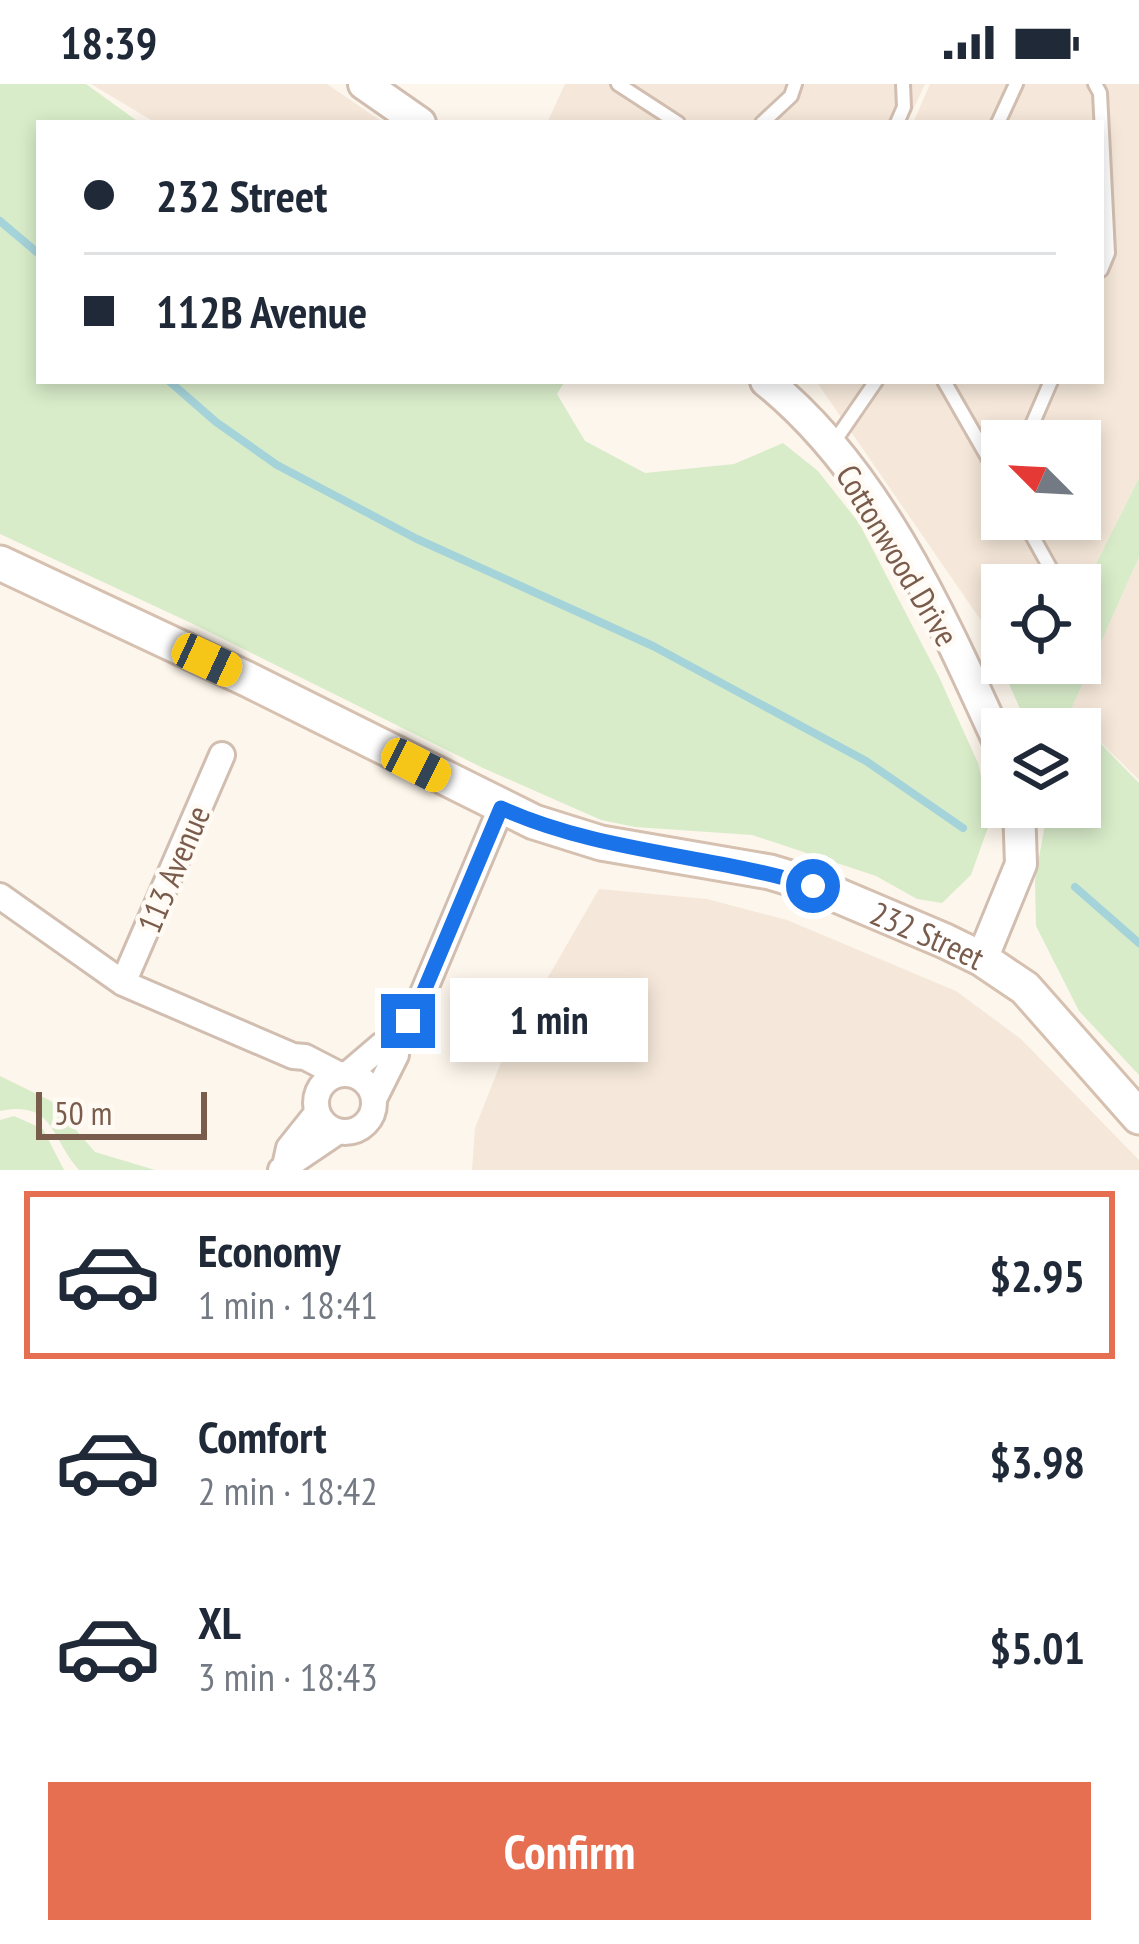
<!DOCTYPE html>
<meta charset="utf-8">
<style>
body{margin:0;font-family:"PT Sans Narrow",sans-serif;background:#f6f6f7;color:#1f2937;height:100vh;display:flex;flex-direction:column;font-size:45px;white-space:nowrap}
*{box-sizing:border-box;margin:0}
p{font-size:39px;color:#747a83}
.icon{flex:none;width:66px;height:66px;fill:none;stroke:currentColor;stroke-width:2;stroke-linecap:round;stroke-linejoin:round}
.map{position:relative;height:1086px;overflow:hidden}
.side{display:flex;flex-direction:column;background:#fff;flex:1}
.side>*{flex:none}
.guide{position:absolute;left:36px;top:36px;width:1068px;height:264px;border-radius:0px;box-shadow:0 6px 18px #0003;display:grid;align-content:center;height:264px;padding:0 48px;background:#fff}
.needle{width:78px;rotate:294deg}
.fabs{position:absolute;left:981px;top:336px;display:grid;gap:24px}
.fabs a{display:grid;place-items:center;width:120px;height:120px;border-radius:0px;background:#fff;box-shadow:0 6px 18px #0003;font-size:60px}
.scale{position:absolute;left:36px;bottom:30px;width:171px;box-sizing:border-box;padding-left:12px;border:6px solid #7a5c4d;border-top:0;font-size:33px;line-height:42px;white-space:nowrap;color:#7a5c4d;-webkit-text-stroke:9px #fffaf3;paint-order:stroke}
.end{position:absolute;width:54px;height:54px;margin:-27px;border:15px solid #1a73e8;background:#fff;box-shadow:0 0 0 6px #fff}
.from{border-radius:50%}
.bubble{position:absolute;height:84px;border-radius:0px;background:#fff;box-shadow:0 6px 18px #0003;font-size:39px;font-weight:700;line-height:84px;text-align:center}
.car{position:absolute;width:36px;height:72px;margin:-36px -18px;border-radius:15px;box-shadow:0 0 9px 3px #0007;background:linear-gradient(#f5c518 24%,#345 0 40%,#f5c518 0 76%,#345 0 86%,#f5c518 0)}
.guide b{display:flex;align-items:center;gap:42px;height:114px;font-size:45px}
.guide b+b{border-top:3px solid #e0e1e3}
.guide i{width:30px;height:30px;background:#1f2937}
ul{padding:21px 0 0;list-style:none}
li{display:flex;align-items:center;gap:36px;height:168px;margin:0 24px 18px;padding:0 24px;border:6px solid transparent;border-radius:0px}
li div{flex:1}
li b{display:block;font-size:45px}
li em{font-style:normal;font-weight:700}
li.active{border-color:#e76f51}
li>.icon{width:108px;height:108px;stroke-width:1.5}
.primary-button{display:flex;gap:24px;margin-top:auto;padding:24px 48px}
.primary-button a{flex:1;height:138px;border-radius:0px;background:#e76f51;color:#fff;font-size:48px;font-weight:700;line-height:138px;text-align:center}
.status{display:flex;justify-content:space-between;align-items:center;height:84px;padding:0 60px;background:#fff;direction:ltr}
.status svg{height:33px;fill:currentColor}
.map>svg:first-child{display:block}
.residential{fill:#f5e8da;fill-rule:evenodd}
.green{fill:#d8ecc9}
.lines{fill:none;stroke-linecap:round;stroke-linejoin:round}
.stream{stroke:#a5d3da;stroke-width:8}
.service-casing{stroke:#d1beb0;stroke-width:18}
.minor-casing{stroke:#d1beb0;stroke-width:30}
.tertiary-casing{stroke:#d1beb0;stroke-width:36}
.secondary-casing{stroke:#d6c0b0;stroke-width:39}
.service{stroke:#fff;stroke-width:12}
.minor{stroke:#fff;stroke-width:24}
.tertiary{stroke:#fff;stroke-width:30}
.secondary{stroke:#fff;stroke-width:33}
.route{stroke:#1a73e8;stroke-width:15}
.labels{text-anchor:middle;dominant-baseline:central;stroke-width:9;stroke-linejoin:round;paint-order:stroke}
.street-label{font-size:33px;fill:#7a5c4d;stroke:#fffaf3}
</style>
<div class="status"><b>18:39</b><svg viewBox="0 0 49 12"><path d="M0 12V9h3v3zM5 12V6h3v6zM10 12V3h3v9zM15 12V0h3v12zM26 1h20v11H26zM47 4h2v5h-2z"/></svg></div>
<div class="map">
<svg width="1139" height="1086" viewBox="0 0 1139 1086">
<rect width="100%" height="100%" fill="#fdf6ec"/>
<path class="residential" d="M91,0H327L384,39H156Z
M565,0H925L907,39H547Z
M930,0H1139V394L1080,512V501H1002V567L816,297H1101V39H913ZM1002,357H1080V435H1002Z
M1139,473V696L1070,628Z
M599,805L707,815L787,836L956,907L1021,955L1139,1076V1086H472L475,1044L506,966Z"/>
<path class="green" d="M0,0H86L140,39H39V297H565L557,310L585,357L645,389L734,380L783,359L818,387L859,439L939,593L978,679L991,735L971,791L942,819L917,815L876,792L752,751L635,743L601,736L483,684L191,539L0,450Z
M1139,394V473L1070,628L1139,699V991L1079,927L1036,842L1035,796L1048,723H1080V645H1029L1009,600L1013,583L1020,579H1080V512Z
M0,992L51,1017L95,1068L155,1086H79C50,1054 55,1016 0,1027Z
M14,1032L43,1045L64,1086H0V1036Z"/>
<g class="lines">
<path class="stream" d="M0,137L39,170
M169,297L216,338L277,381L417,455L653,562L866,677L963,744
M1075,803L1139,859"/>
<defs>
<path id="service" d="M618,0L678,39
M1095,0L1100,9L1108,169L1101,186
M762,39L791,12L795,0
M897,39L904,23L903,0
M998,39L1016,0
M944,297L1002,398
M1025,357L1051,297
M832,361L876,297
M1023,435L1053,489"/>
<path id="minor" d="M0,812L123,899L293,972L305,973L338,990
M123,899L222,671
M316 1019a29 29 0 1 1 58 0a29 29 0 1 1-58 0Z
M348,990L382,961L394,960
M374,1015L396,971L394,960L421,914L501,724
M285,1082L289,1064L317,1029
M281,1086L337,1048"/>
<path id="tertiary" d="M364,0L420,39
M766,297C879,388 943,536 1002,665
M982,875L1021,780L1019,723"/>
<g id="secondary">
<path id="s1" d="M0,479L247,595L534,738L601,759L770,788L813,801L945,857L982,875L1025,904L1139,1033"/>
</g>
</defs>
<use href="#service" class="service-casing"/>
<use href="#minor" class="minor-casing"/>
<use href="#tertiary" class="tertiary-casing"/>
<use href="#secondary" class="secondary-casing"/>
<use href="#service" class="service"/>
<use href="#minor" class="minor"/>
<use href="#tertiary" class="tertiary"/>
<use href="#secondary" class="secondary"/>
</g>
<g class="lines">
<path class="route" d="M408,937L421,914L501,724C601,769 709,770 813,802"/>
</g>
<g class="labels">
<g class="street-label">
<text transform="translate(898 471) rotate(59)">Cottonwood Drive</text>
<text transform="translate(173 785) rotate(-67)">113 Avenue</text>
<text stroke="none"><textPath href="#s1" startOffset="1005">232 Street</textPath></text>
</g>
</g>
</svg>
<div class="fabs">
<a><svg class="needle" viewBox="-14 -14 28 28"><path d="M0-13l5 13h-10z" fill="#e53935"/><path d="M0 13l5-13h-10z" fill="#747a83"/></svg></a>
<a><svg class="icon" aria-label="locate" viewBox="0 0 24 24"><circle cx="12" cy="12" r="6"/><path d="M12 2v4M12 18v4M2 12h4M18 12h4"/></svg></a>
<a><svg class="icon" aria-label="layers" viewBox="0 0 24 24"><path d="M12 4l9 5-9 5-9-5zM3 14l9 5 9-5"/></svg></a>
</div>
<div class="scale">50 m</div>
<i class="end from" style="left:813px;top:802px"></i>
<i class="end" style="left:408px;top:937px"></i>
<div class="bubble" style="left:450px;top:894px;width:198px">1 min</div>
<i class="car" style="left:207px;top:576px;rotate:115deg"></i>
<i class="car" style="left:416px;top:681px;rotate:117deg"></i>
<div class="guide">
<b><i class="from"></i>232 Street</b>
<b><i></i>112B Avenue</b>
</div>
</div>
<section class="side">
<ul>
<li class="active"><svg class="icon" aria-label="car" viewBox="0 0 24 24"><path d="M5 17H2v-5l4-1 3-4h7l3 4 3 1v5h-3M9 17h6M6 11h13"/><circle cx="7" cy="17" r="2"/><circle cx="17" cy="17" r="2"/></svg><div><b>Economy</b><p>1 min · 18:41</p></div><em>$2.95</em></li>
<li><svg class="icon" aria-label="car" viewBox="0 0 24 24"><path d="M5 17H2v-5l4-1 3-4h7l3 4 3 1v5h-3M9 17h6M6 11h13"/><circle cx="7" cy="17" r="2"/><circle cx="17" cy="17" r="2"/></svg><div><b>Comfort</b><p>2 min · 18:42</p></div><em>$3.98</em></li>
<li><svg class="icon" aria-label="car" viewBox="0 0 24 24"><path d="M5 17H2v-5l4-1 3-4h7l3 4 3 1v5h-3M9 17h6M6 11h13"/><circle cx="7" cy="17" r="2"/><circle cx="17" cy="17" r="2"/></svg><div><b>XL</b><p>3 min · 18:43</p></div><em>$5.01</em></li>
</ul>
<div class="primary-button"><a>Confirm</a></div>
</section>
